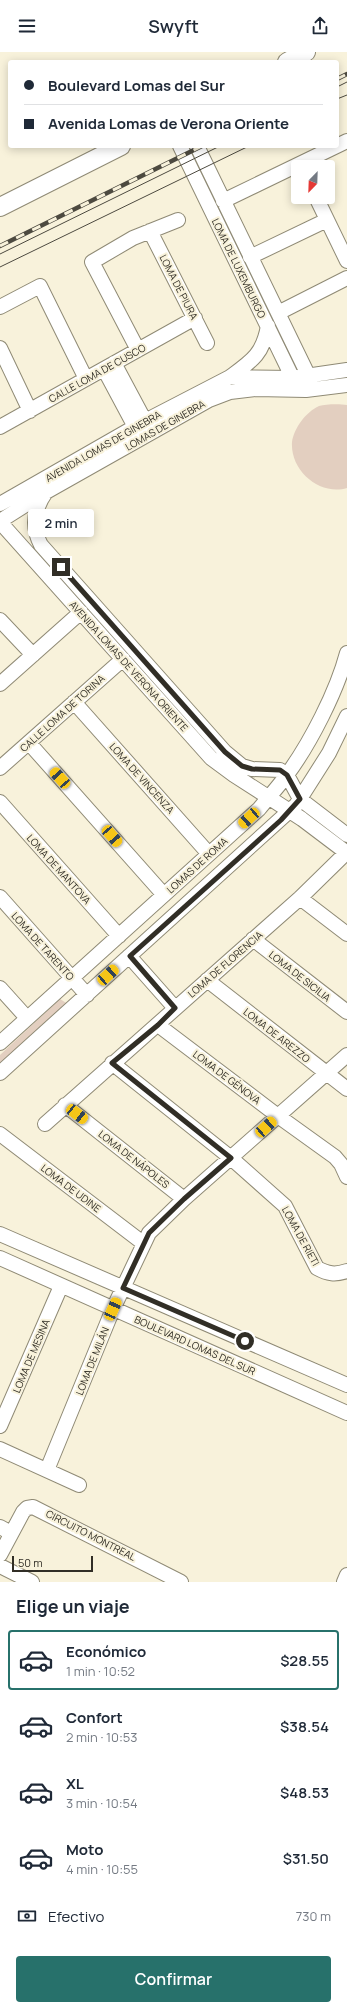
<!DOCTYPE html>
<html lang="es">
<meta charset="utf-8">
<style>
body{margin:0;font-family:Manrope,sans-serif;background:#f6f6f7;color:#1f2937;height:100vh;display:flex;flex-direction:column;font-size:15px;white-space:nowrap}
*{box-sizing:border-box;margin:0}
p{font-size:13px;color:#747a83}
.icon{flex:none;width:22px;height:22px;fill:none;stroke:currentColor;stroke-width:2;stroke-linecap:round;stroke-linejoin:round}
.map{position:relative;height:1530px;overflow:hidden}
.sheet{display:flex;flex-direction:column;background:#fff;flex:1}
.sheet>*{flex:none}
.hud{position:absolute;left:8px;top:8px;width:331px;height:88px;border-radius:4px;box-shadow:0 2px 10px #0003;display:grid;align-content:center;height:88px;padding:0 16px;background:#fff}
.needle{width:26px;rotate:203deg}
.fabs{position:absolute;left:291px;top:108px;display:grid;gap:8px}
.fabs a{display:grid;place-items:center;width:44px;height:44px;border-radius:4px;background:#fff;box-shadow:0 2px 10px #0003;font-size:20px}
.scale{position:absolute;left:12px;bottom:10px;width:81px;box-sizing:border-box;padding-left:4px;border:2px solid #312e26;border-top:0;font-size:11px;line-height:14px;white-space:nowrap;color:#312e26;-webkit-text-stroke:3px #f8f2db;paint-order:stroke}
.end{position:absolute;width:18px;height:18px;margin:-9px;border:5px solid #312e26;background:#fff;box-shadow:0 0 0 2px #fff}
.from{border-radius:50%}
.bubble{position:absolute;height:28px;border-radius:4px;background:#fff;box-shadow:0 2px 10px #0003;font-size:13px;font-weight:600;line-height:28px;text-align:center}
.car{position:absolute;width:12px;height:24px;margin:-12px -6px;border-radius:5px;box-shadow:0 0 3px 1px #0007;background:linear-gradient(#f5c518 24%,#345 0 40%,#f5c518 0 76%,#345 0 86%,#f5c518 0)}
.hud b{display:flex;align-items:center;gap:14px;height:38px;font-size:15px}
.hud b+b{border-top:1px solid #e0e1e3}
.hud i{width:10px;height:10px;background:#1f2937}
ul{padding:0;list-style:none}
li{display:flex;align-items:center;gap:12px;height:60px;margin:0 8px 6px;padding:0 8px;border:2px solid transparent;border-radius:4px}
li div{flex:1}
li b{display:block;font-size:15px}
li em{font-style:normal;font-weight:600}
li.on{border-color:#27716b}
li>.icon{width:36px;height:36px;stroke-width:1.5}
h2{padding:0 16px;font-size:18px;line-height:48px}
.pay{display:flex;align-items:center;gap:10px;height:44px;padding:0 16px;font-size:15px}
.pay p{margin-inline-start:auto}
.button{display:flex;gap:8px;margin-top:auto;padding:8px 16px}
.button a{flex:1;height:46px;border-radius:4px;background:#27716b;color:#fff;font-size:16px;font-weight:600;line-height:46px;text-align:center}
header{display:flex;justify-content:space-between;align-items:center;height:52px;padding:0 16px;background:#fff;font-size:18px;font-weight:600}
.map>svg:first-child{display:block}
.green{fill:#e3cfc0}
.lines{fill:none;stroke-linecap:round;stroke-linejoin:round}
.minor-casing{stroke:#8f8a75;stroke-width:16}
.major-casing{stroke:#8f8a75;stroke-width:20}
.minor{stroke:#fff;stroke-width:14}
.major{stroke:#fff;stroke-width:18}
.tram{stroke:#4d4a40;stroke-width:1}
.rail-casing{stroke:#4d4a40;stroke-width:4.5}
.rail{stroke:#f8f2db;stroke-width:3;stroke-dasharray:9;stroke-linecap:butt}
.route{stroke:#312e26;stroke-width:5}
.labels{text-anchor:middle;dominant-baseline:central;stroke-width:4;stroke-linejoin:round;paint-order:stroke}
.street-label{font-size:10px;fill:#312e26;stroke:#f8f2db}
</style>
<header><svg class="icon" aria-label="menu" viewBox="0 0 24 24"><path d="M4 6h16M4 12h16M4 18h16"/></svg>Swyft<svg class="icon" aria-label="share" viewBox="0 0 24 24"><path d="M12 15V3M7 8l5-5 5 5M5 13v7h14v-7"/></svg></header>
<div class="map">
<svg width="347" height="1530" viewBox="0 0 347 1530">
<rect width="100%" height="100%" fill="#f8f2db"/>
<path class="green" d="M347,353V436C320,444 290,419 292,390C294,376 306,360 319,354C326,352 340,352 347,353Z
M60,947L71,954L0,1019V1003Z"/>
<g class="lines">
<defs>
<path id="minor" d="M180,94L296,333
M197,94L312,331
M316,145L347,209
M223,149L347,89
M150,179L207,291
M250,205L327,168
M0,255L40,234L86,327
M278,261L347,226
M0,296L30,359
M138,298L92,210L133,186L178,168
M114,311L145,369
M104,317L135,375
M230,325C252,309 263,302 268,274
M0,375L195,266
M46,440C34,457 31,474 41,493L225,700L242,714L252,717L280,718L287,723L300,747L347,783
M0,452L145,369L230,325L292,326L347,318
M0,469L46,440L209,348L230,340L256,337L306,338L347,333
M0,470L211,706L234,723L302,767L347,801
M0,568L33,603
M0,632L81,560
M74,650L209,802
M29,691L164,843
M0,716L123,607
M0,750L119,884
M0,845L87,943
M300,846L347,882
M253,887L347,960
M129,904L175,956
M207,928L347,1037
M0,936L27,966
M158,973L278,1064L335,1105L341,1112L347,1125
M0,991L259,757C268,746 278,735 286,724C310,692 337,639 347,601
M112,1011L231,1106L285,1154L317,1216C328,1222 335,1223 347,1219
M0,1021L296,753L329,701L347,664
M65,1053L184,1147
M45,1072L300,846L346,801
M0,1082L143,1191
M0,1182L347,1333
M0,1206L347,1361
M0,1374L61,1234
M0,1397L79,1433
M47,1418L113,1257L149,1181L184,1147L347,1003
M0,1475L11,1481
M0,1503L23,1460L27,1456L33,1455L181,1530
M0,1514L32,1530
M344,1530L347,1523"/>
<path id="major" d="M287,10L306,0
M0,155L121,94"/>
</defs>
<use href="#minor" class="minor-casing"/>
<use href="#major" class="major-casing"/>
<use href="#minor" class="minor"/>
<use href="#major" class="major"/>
<path class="tram" d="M337,35L347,30
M337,47L347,43
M0,202L220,94
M0,215L249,94"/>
<defs>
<path id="rail" d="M337,27L347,22
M0,194L202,94"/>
</defs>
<use href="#rail" class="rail-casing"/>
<use href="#rail" class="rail"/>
</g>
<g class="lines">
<path class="route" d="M61,515L225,700L242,714L252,717L280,718L287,723L300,747L281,768L130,904L175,956L158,973L112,1011L231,1106L184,1147L149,1181L123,1236L245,1289"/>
</g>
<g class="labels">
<g class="street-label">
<text transform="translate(239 216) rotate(64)">LOMA DE LUXEMBURGO</text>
<text transform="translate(179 235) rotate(63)">LOMA DE PIURA</text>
<text transform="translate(97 321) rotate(-29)">CALLE LOMA DE CUSCO</text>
<text transform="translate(165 373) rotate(-30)">LOMAS DE GINEBRA</text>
<text transform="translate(103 394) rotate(-30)">AVENIDA LOMAS DE GINEBRA</text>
<text transform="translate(129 614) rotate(48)">AVENIDA LOMAS DE VERONA ORIENTE</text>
<text transform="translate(62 661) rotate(-42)">CALLE LOMA DE TORINA</text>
<text transform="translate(142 726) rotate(48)">LOMA DE VINCENZA</text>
<text transform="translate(197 813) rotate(-42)">LOMAS DE ROMA</text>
<text transform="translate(59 817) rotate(48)">LOMA DE MANTOVA</text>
<text transform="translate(43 894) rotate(48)">LOMA DE TARENTO</text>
<text transform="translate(225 912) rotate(-41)">LOMA DE FLORENCIA</text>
<text transform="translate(300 924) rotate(38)">LOMA DE SICILIA</text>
<text transform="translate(277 983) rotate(38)">LOMA DE AREZZO</text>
<text transform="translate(227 1025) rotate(37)">LOMA DE GÉNOVA</text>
<text transform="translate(134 1107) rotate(38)">LOMA DE NÁPOLES</text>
<text transform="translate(71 1136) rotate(37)">LOMA DE UDINE</text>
<text transform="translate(301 1184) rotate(61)">LOMA DE RIETI</text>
<text transform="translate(195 1293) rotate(24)">BOULEVARD LOMAS DEL SUR</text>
<text transform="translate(31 1304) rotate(-67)">LOMA DE MESINA</text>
<text transform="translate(92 1309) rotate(-68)">LOMA DE MILÁN</text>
<text transform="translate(91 1483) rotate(27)">CIRCUITO MONTREAL</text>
</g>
</g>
</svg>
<div class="fabs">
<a><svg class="needle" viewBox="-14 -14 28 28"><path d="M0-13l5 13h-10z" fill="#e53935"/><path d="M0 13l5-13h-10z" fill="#747a83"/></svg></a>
</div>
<div class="scale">50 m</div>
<i class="end from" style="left:245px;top:1289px"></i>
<i class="end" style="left:61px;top:515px"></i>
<div class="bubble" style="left:28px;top:457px;width:66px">2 min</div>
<i class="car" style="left:60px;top:726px;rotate:318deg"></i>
<i class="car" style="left:249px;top:766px;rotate:228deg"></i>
<i class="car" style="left:112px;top:784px;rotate:139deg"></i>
<i class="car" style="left:108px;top:923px;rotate:48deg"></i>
<i class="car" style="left:77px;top:1062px;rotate:128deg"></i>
<i class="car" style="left:266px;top:1075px;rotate:48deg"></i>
<i class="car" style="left:113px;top:1257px;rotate:24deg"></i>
<div class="hud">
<b><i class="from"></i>Boulevard Lomas del Sur</b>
<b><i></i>Avenida Lomas de Verona Oriente</b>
</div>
</div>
<section class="sheet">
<h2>Elige un viaje</h2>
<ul>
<li class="on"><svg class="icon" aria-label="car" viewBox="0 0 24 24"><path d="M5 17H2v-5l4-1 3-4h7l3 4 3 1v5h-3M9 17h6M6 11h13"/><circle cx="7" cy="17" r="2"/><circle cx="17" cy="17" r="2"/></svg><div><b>Económico</b><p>1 min · 10:52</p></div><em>$28.55</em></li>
<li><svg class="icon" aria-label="car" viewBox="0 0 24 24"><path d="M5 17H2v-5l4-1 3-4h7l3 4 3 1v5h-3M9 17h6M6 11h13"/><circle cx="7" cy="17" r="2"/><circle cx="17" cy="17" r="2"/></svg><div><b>Confort</b><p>2 min · 10:53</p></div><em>$38.54</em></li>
<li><svg class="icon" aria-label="car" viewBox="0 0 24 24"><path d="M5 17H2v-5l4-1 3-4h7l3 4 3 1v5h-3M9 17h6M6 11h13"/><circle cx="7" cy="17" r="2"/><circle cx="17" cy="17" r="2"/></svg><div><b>XL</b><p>3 min · 10:54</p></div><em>$48.53</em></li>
<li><svg class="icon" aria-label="car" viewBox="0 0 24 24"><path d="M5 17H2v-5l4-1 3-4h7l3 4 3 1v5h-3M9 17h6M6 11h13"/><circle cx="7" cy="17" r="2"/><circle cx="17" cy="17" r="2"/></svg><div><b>Moto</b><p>4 min · 10:55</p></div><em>$31.50</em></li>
</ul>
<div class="pay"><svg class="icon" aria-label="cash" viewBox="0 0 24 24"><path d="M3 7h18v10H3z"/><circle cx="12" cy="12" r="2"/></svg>Efectivo<p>730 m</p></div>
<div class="button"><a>Confirmar</a></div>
</section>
